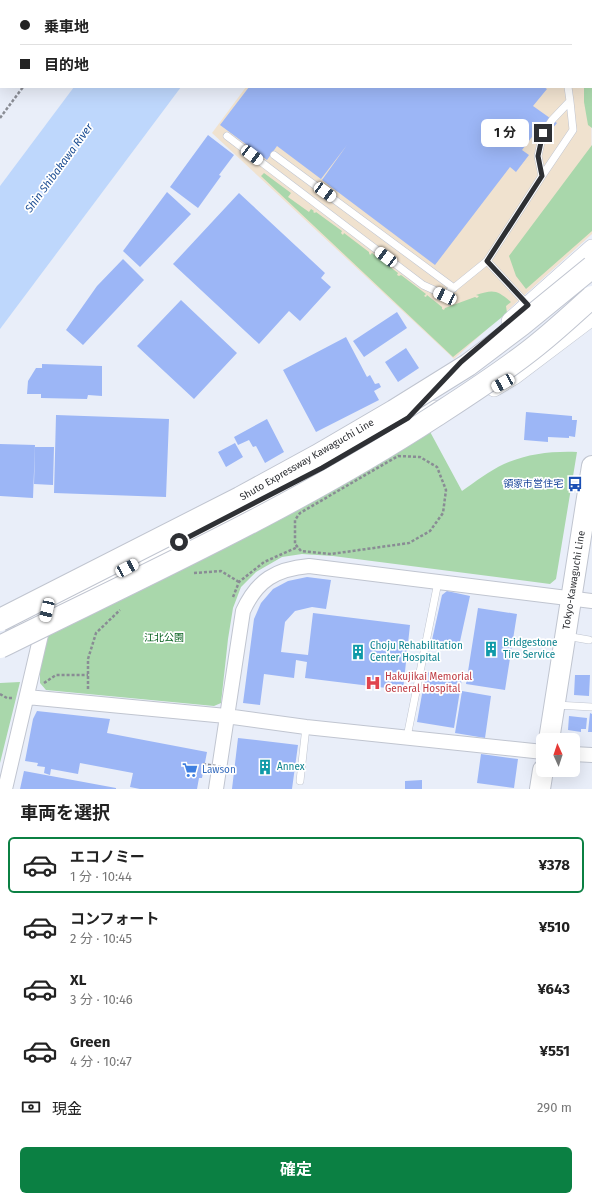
<!DOCTYPE html>
<html lang="ja">
<meta charset="utf-8">
<style>
body{margin:0;font-family:"Fira Sans","Noto Sans JP",sans-serif;background:#f6f6f6;color:#222;height:100vh;display:flex;flex-direction:column;font-size:15px;white-space:nowrap}
*{box-sizing:border-box;margin:0}
p{font-size:13px;color:#767676}
.icon{flex:none;width:22px;height:22px;fill:none;stroke:currentColor;stroke-width:2;stroke-linecap:round;stroke-linejoin:round}
.map{position:relative;height:789px;overflow:hidden}
.panel{display:flex;flex-direction:column;background:#fff;flex:1}
.panel>*{flex:none}
.top-card{position:absolute;left:0px;top:0px;width:592px;height:88px;box-shadow:0 4px 16px #0002;display:grid;align-content:center;height:88px;padding:0 20px;background:#fff}
.needle{width:26px;rotate:357deg}
.buttons{position:absolute;left:536px;top:733px;display:grid;gap:8px}
.buttons a{display:grid;place-items:center;width:44px;height:44px;border-radius:6px;background:#fff;box-shadow:0 4px 16px #0002;font-size:20px}
.end{position:absolute;width:18px;height:18px;margin:-9px;border:5px solid #2e3034;background:#fff;box-shadow:0 0 0 2px #fff}
.from{border-radius:50%}
.bubble{position:absolute;height:28px;border-radius:6px;background:#fff;box-shadow:0 4px 16px #0002;font-size:13px;font-weight:700;line-height:28px;text-align:center}
.car{position:absolute;width:12px;height:24px;margin:-12px -6px;border-radius:5px;box-shadow:0 0 3px 1px #0007;background:linear-gradient(#fff 24%,#345 0 40%,#fff 0 76%,#345 0 86%,#fff 0)}
.top-card b{display:flex;align-items:center;gap:14px;height:38px;font-size:15px}
.top-card b+b{border-top:1px solid #e0e0e0}
.top-card i{width:10px;height:10px;background:#222}
ul{padding:0;list-style:none}
li{display:flex;align-items:center;gap:12px;height:56px;margin:0 8px 6px;padding:0 12px;border:2px solid transparent;border-radius:6px}
li div{flex:1}
li b{display:block;font-size:15px}
li em{font-style:normal;font-weight:700}
li.on{border-color:#0b8043}
li>.icon{width:36px;height:36px;stroke-width:1.5}
h2{padding:0 20px;font-size:18px;line-height:48px}
.pay{display:flex;align-items:center;gap:10px;height:44px;padding:0 20px;font-size:15px}
.pay p{margin-inline-start:auto}
.button{display:flex;gap:8px;margin-top:auto;padding:8px 20px}
.button a{flex:1;height:46px;border-radius:6px;background:#0b8043;color:#fff;font-size:16px;font-weight:700;line-height:46px;text-align:center}
.map>svg:first-child{display:block}
.industrial{fill:#f0e2cf}
.green{fill:#a9d7ab}
.water{fill:#bed7fc}
.building{fill:#9cb6f6}
.lines{fill:none;stroke-linecap:round;stroke-linejoin:round}
.service-casing{stroke:#c0c5d0;stroke-width:8}
.minor-casing{stroke:#c0c5d0;stroke-width:16}
.tertiary-casing{stroke:#c0c5d0;stroke-width:18}
.secondary-casing{stroke:#c0c5d0;stroke-width:22}
.path{stroke:#898c94;stroke-width:2.5;stroke-dasharray:3 2;stroke-linecap:butt}
.service{stroke:#fff;stroke-width:7}
.minor{stroke:#fff;stroke-width:14}
.tertiary{stroke:#fff;stroke-width:17}
.secondary{stroke:#fff;stroke-width:20}
.motorway-bridge-casing{stroke:#c0c5d0;stroke-width:24;stroke-linecap:butt}
.path-bridge{stroke:#898c94;stroke-width:2.5;stroke-dasharray:3 2;stroke-linecap:butt}
.motorway-bridge{stroke:#fff;stroke-width:22}
.route{stroke:#2e3034;stroke-width:5}
.labels{text-anchor:middle;dominant-baseline:central;stroke-width:3.5;stroke-linejoin:round;paint-order:stroke}
.street-label{font-size:10px;fill:#2e3034;stroke:#fff}
.transit-label{font-size:10px;fill:#164399;stroke:#fff;text-anchor:end}
.park-label{font-size:10px;fill:#025d1a;stroke:#fff}
.culture-label{font-size:10px;fill:#0d838f;stroke:#fff;text-anchor:start}
.health-label{font-size:10px;fill:#be3a42;stroke:#fff;text-anchor:start}
.shop-label{font-size:10px;fill:#366cbe;stroke:#fff;text-anchor:start}
.water-label{font-size:11px;font-style:italic;fill:#1a4c92;stroke:#fff}
</style>
<div class="map">
<svg width="592" height="789" viewBox="0 0 592 789">
<rect width="100%" height="100%" fill="#e9eef9"/>
<path class="industrial" d="M310,0H576V1H310Z
M591,49L592,234L454,359L212,133L246,87H591Z"/>
<path class="green" d="M591,80H592V128L588,125L584,102V87H591Z
M592,145V231L526,289L516,276L509,256Z
M264,173L291,193L288,197L309,212L311,209L314,211L313,212L315,213L316,212L342,231L341,233L343,235L344,233L369,252V253L370,255L372,253L398,273L397,275L399,276L401,275L426,294L424,296L426,297L427,295L442,307V309L444,310L445,308L475,297L477,298L479,296L476,295C494,289 497,290 511,302L506,306L507,313L453,357L261,176Z
M428,428L462,491C475,482 489,471 504,464C527,454 551,451 577,452L556,579L550,584L333,556L302,554L282,557L256,572L241,587L233,608L228,639L221,703L214,706L46,690L40,683V666L49,627Z
M20,682L0,763V683Z"/>
<path class="water" d="M74,87H181L0,329V186Z"/>
<path class="building" d="M249,87H544L547,89L533,106L557,123L546,136L538,129L522,150L529,155L516,172L510,167L435,265L322,180L347,145L321,179L277,146L267,160L220,125Z
M208,135L234,155L219,175L221,176L198,208L170,187Z
M167,192L191,214L140,267L123,251Z
M239,193L325,273L321,278L331,287L300,321L289,311L259,344L173,264Z
M123,259L144,280L83,345L66,330L97,286Z
M181,300L237,353L194,399L137,346Z
M397,312L407,328L364,357L353,341Z
M346,337L367,377L370,375L375,384L379,383L381,387L374,391L379,400L316,432L283,370Z
M406,348L419,368L398,382L385,362Z
M42,364L102,366V396L88,395L87,399L41,398V394H27L28,381L36,368H42Z
M526,412L572,416V420H577L575,437L569,436V438L548,437V442L524,440Z
M56,415L169,419L166,497L54,493Z
M267,419L284,452L265,463L256,446L253,447L249,440L238,445L234,437Z
M235,443L243,457L226,467L218,452Z
M0,444L35,445L33,498L0,496Z
M35,447H54L53,485L34,484Z
M307,577L331,580L326,609L312,607L295,611L285,622L281,652L308,655L313,613L410,625L403,690L305,678L307,662L296,660L294,678L264,674L260,705L243,703L254,619L261,603L273,589L288,581Z
M447,591L470,596L459,646L432,640L442,595Z
M478,608L517,614L505,690L466,684Z
M426,672L462,678L454,728L417,722Z
M575,675H590L589,696L574,695Z
M462,691L491,696L485,738L455,733Z
M37,711L110,719L107,733L207,752L202,778H199L197,789H140L130,787L133,773L80,763L78,774L51,769L50,775L44,773L45,767L37,766L38,763L25,761L33,719Z
M590,713L592,714V732H588Z
M569,716L587,718L586,729H581V732L568,730Z
M238,738L298,745L292,789H232Z
M481,754L518,759L514,788L477,783Z
M24,771L116,788V789H20Z
M422,780V789H405V781Z"/>
<g class="lines">
<defs>
<path id="service" d="M537,0V1
M591,69H592
M227,136L423,285L445,295L487,261
M274,155L454,288
M542,176L573,130L570,101
M528,305L487,261L542,176L538,156L543,133L552,120L570,101L568,87
M566,636L589,640
M556,705L592,707
M407,737L438,582
M300,781L306,727"/>
<path id="minor" d="M27,697L226,716L306,727L543,752
M573,754L592,755
M5,789L44,622
M216,789L243,611C257,580 276,569 309,566L592,601"/>
<path id="tertiary" d="M510,321L592,248
M494,388L514,376L592,317
M14,618L33,615L47,610L140,561L218,523L322,468L408,418L435,409"/>
<path id="secondary" d="M549,740L592,466
M540,789L543,770"/>
</defs>
<use href="#service" class="service-casing"/>
<use href="#minor" class="minor-casing"/>
<use href="#tertiary" class="tertiary-casing"/>
<use href="#secondary" class="secondary-casing"/>
<path class="path" d="M85,0L86,1
M0,118L23,87
M398,456L420,457L437,467L446,490L443,513L430,531L409,543L331,554L301,551L295,544V520L300,513Z
M194,573L221,571L239,582
M233,597L239,582L264,562L298,547
M44,683L56,675H88
M88,689V659L96,633L120,610
M0,694L7,698H13"/>
<use href="#service" class="service"/>
<use href="#minor" class="minor"/>
<use href="#tertiary" class="tertiary"/>
<use href="#secondary" class="secondary"/>
<defs>
<path id="motorway-bridge" d="M0,620L240,498L317,456L394,411L468,365L521,325L592,267
M0,647C147,574 297,506 435,416C469,394 505,371 537,345C556,330 574,313 592,297"/>
</defs>
<use href="#motorway-bridge" class="motorway-bridge-casing"/>
<path class="path-bridge" d="M203,764L236,769"/>
<use href="#motorway-bridge" class="motorway-bridge"/>
</g>
<g class="lines">
<path class="route" d="M179,542L322,468L408,418L461,362L528,305L487,261L542,176L538,156L543,133"/>
</g>
<defs>
<symbol id="bus-bare" viewBox="-9 -9 18 18"><path d="M-5-6H5V4H4V6H2V4H-2V6H-4V4H-5ZM-3.5-4V0h7V-4ZM-3.5 1.2v1.5H-2V1.2ZM2 1.2v1.5H3.5V1.2Z" fill="#1a4fb4" stroke="#fff" stroke-width="2.5" paint-order="stroke"/></symbol>
<symbol id="building-bare" viewBox="-9 -9 18 18"><path d="M-4-6H4V6H1V3H-1V6H-4ZM-2.5-4.3h1.7v1.8h-1.7ZM.8-4.3h1.7v1.8H.8ZM-2.5-1h1.7V.8h-1.7ZM.8-1h1.7V.8H.8Z" fill="#0f9aa8" stroke="#fff" stroke-width="2.5" paint-order="stroke"/></symbol>
<symbol id="hospital-bare" viewBox="-9 -9 18 18"><path d="M-5-5h3v3.5h4V-5h3V5h-3V1.5h-4V5h-3Z" fill="#e0444e" stroke="#fff" stroke-width="2.5" paint-order="stroke"/></symbol>
<symbol id="supermarket-bare" viewBox="-9 -9 18 18"><path d="M-6-5.5h2.5l.6 2H6L4.5 2H-2.5L-4.4-4H-6ZM-1.5 3.2a1.3 1.3 0 1 0 .1 0ZM3 3.2a1.3 1.3 0 1 0 .1 0Z" fill="#3f7fe0" stroke="#fff" stroke-width="2.5" paint-order="stroke"/></symbol>
</defs>
<g fill-rule="evenodd">
<use href="#bus-bare" x="564" y="473" width="22" height="22"/>
<use href="#building-bare" x="480" y="638" width="22" height="22"/>
<use href="#building-bare" x="347" y="641" width="22" height="22"/>
<use href="#hospital-bare" x="362" y="672" width="22" height="22"/>
<use href="#building-bare" x="254" y="756" width="22" height="22"/>
<use href="#supermarket-bare" x="179" y="759" width="22" height="22"/>
</g>
<g class="labels">
<g class="street-label">
<text transform="translate(307 460) rotate(-30)">Shuto Expressway Kawaguchi Line</text>
<text transform="translate(574 580) rotate(-81)">Tokyo-Kawaguchi Line</text>
</g>
<g class="transit-label">
<text x="563" y="484">領家市営住宅</text>
</g>
<g class="park-label">
<text x="164" y="638">江北公園</text>
</g>
<g class="culture-label">
<text x="503" y="643">Bridgestone<tspan x="503" dy="12">Tire Service</tspan></text>
<text x="370" y="646">Choju Rehabilitation<tspan x="370" dy="12">Center Hospital</tspan></text>
<text x="277" y="767">Annex</text>
</g>
<g class="health-label">
<text x="385" y="677">Hakujikai Memorial<tspan x="385" dy="12">General Hospital</tspan></text>
</g>
<g class="shop-label">
<text x="202" y="770">Lawson</text>
</g>
<g class="water-label">
<text transform="translate(59 168) rotate(-54)">Shin Shibakawa River</text>
</g>
</g>
</svg>
<div class="buttons">
<a><svg class="needle" viewBox="-14 -14 28 28"><path d="M0-13l5 13h-10z" fill="#e53935"/><path d="M0 13l5-13h-10z" fill="#767676"/></svg></a>
</div>
<i class="end from" style="left:179px;top:542px"></i>
<i class="end" style="left:543px;top:133px"></i>
<div class="bubble" style="left:481px;top:119px;width:48px">1 分</div>
<i class="car" style="left:252px;top:155px;rotate:127deg"></i>
<i class="car" style="left:325px;top:192px;rotate:126deg"></i>
<i class="car" style="left:386px;top:257px;rotate:307deg"></i>
<i class="car" style="left:445px;top:296px;rotate:295deg"></i>
<i class="car" style="left:503px;top:383px;rotate:241deg"></i>
<i class="car" style="left:127px;top:568px;rotate:62deg"></i>
<i class="car" style="left:47px;top:610px;rotate:193deg"></i>
<div class="top-card">
<b><i class="from"></i>乗車地</b>
<b><i></i>目的地</b>
</div>
</div>
<section class="panel">
<h2>車両を選択</h2>
<ul>
<li class="on"><svg class="icon" aria-label="car" viewBox="0 0 24 24"><path d="M5 17H2v-5l4-1 3-4h7l3 4 3 1v5h-3M9 17h6M6 11h13"/><circle cx="7" cy="17" r="2"/><circle cx="17" cy="17" r="2"/></svg><div><b>エコノミー</b><p>1 分 · 10:44</p></div><em>¥378</em></li>
<li><svg class="icon" aria-label="car" viewBox="0 0 24 24"><path d="M5 17H2v-5l4-1 3-4h7l3 4 3 1v5h-3M9 17h6M6 11h13"/><circle cx="7" cy="17" r="2"/><circle cx="17" cy="17" r="2"/></svg><div><b>コンフォート</b><p>2 分 · 10:45</p></div><em>¥510</em></li>
<li><svg class="icon" aria-label="car" viewBox="0 0 24 24"><path d="M5 17H2v-5l4-1 3-4h7l3 4 3 1v5h-3M9 17h6M6 11h13"/><circle cx="7" cy="17" r="2"/><circle cx="17" cy="17" r="2"/></svg><div><b>XL</b><p>3 分 · 10:46</p></div><em>¥643</em></li>
<li><svg class="icon" aria-label="car" viewBox="0 0 24 24"><path d="M5 17H2v-5l4-1 3-4h7l3 4 3 1v5h-3M9 17h6M6 11h13"/><circle cx="7" cy="17" r="2"/><circle cx="17" cy="17" r="2"/></svg><div><b>Green</b><p>4 分 · 10:47</p></div><em>¥551</em></li>
</ul>
<div class="pay"><svg class="icon" aria-label="cash" viewBox="0 0 24 24"><path d="M3 7h18v10H3z"/><circle cx="12" cy="12" r="2"/></svg>現金<p>290 m</p></div>
<div class="button"><a>確定</a></div>
</section>
